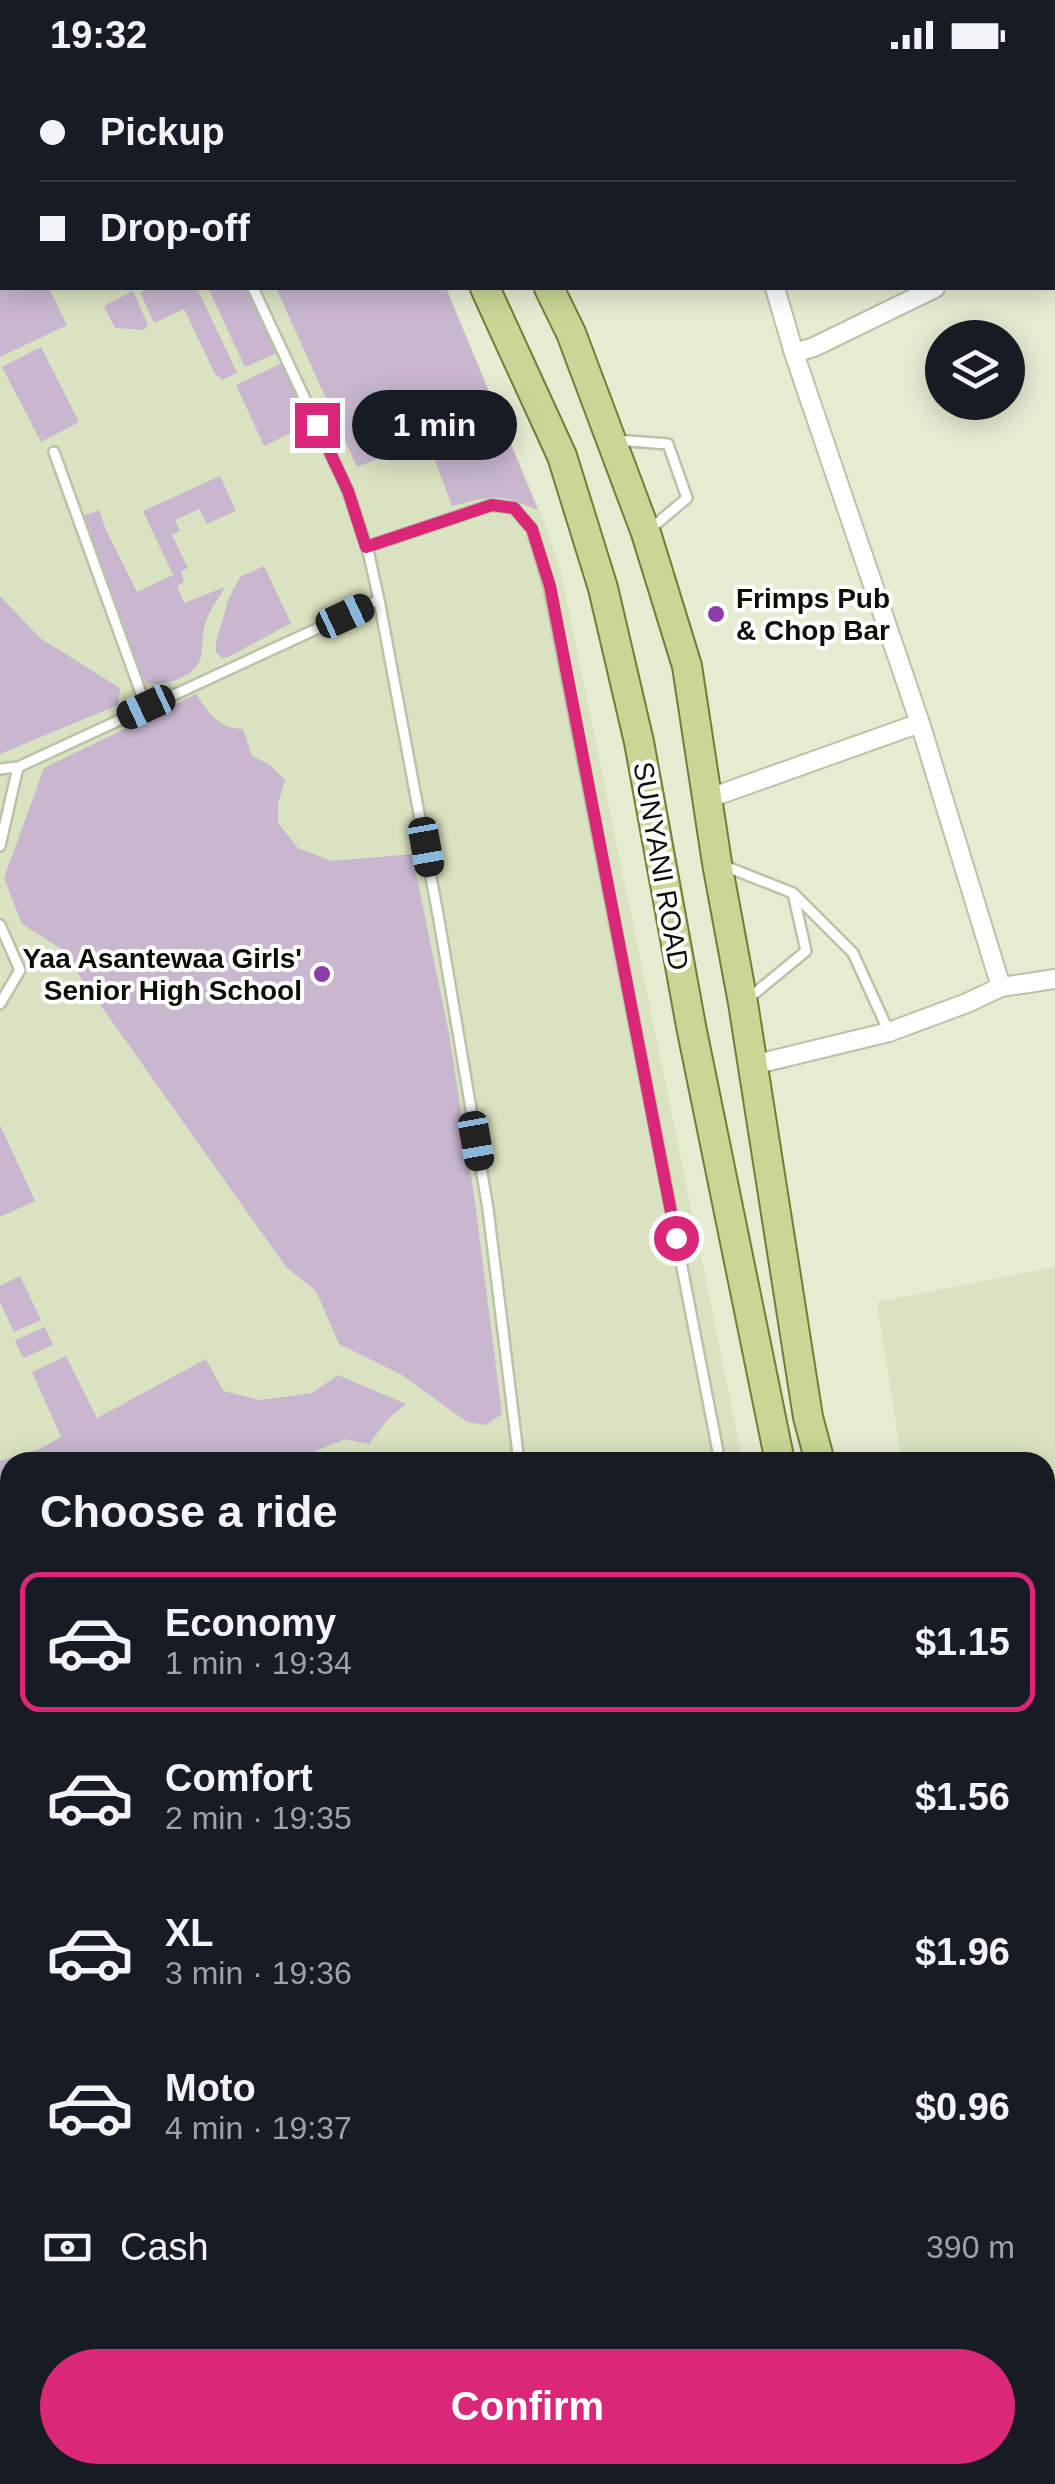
<!DOCTYPE html>
<meta charset="utf-8">
<style>
body{margin:0;font-family:Helvetica,sans-serif;background:#20242c;color:#f1f3f6;height:100vh;display:flex;flex-direction:column;font-size:38px;white-space:nowrap}
*{box-sizing:border-box;margin:0}
p{font-size:32px;color:#9ea1a6}
.icon{flex:none;width:55px;height:55px;fill:none;stroke:currentColor;stroke-width:2;stroke-linecap:round;stroke-linejoin:round}
.map{position:relative;flex:1;overflow:hidden}
.side{position:absolute;left:0px;top:1382px;width:1055px;height:1032px;display:flex;flex-direction:column;background:#171b24;border-radius:30px 30px 0 0;box-shadow:0 5px 25px #0003}
.side>*{flex:none}
.banner{position:absolute;left:0px;top:0px;width:1055px;height:220px;box-shadow:0 5px 25px #0003;display:grid;align-content:center;height:220px;padding:0 40px;background:#171b24}
.fabs{position:absolute;left:925px;top:250px;display:grid;gap:20px}
.fabs a{display:grid;place-items:center;width:100px;height:100px;border-radius:50%;background:#171b24;box-shadow:0 5px 25px #0003;font-size:50px}
.end{position:absolute;width:45px;height:45px;margin:-22px;border:12px solid #db2777;background:#fff;box-shadow:0 0 0 5px #fff}
.from{border-radius:50%}
.bubble{position:absolute;height:70px;border-radius:35px;background:#171b24;box-shadow:0 5px 25px #0003;font-size:32px;font-weight:800;line-height:70px;text-align:center}
.car{position:absolute;width:30px;height:60px;margin:-30px -15px;border-radius:12px;box-shadow:0 0 8px 2px #0007;background:linear-gradient(#222 24%,#8ab4d8 0 40%,#222 0 76%,#8ab4d8 0 86%,#222 0)}
.banner b{display:flex;align-items:center;gap:35px;height:95px;font-size:38px}
.banner b+b{border-top:2px solid #363941}
.banner i{width:25px;height:25px;background:#f1f3f6}
ul{padding:0;list-style:none}
li{display:flex;align-items:center;gap:30px;height:140px;margin:0 20px 15px;padding:0 20px;border:5px solid transparent;border-radius:20px}
li div{flex:1}
li b{display:block;font-size:38px}
li em{font-style:normal;font-weight:800}
li.selected{border-color:#db2777}
li>.icon{width:90px;height:90px;stroke-width:1.5}
h2{padding:0 40px;font-size:45px;line-height:120px}
.pay{display:flex;align-items:center;gap:25px;height:110px;padding:0 40px;font-size:38px}
.pay p{margin-inline-start:auto}
.action{display:flex;gap:20px;margin-top:auto;padding:20px 40px}
.action a{flex:1;height:115px;border-radius:60px;background:#db2777;color:#fff;font-size:40px;font-weight:800;line-height:115px;text-align:center}
.status{display:flex;justify-content:space-between;align-items:center;height:70px;padding:0 50px;background:#171b24;direction:ltr}
.status svg{height:28px;fill:currentColor}
.map>svg:first-child{display:block}
.built{fill:#d9e3c1}
.green{fill:#c8b7cf}
.lines{fill:none;stroke-linecap:round;stroke-linejoin:round}
.lane-casing{stroke:#bac2a8;stroke-width:14}
.street-casing{stroke:#bac2a8;stroke-width:22}
.primary-casing{stroke:#6f7f35;stroke-width:32}
.lane{stroke:#fff;stroke-width:9}
.street{stroke:#fff;stroke-width:18}
.primary{stroke:#c8d795;stroke-width:28}
.route{stroke:#db2777;stroke-width:12}
.poi-dot{fill:#8e3cab;stroke:#fff;stroke-width:4}
.labels{text-anchor:middle;dominant-baseline:central;stroke-width:8;stroke-linejoin:round;paint-order:stroke}
.poi-label{font-size:28px;font-weight:bold;fill:#0d0f06;stroke:#fff;text-anchor:start}
.street-label{font-size:28px;fill:#0d0f06;stroke:#fff}
</style>
<div class="status"><b>19:32</b><svg viewBox="0 0 49 12"><path d="M0 12V9h3v3zM5 12V6h3v6zM10 12V3h3v9zM15 12V0h3v12zM26 1h20v11H26zM47 4h2v5h-2z"/></svg></div>
<div class="map">
<svg width="1055" height="2414" viewBox="0 0 1055 2414">
<rect width="100%" height="100%" fill="#e5ecd2"/>
<path class="built" d="M0,0H343L344,2H2V218H446L544,451L561,502L743,1392H10V1979L0,1983Z
M1055,1197V1447L1045,1449V1392H902L877,1232Z"/>
<path class="green" d="M2,170V218H49L67,255L0,287V171Z
M150,218H197L237,303L221,310L218,305L216,306L184,239L154,253L140,222Z
M208,218H249L279,282L245,297Z
M276,218H446L538,440C497,423 495,425 452,436L427,370L357,397Z
M133,221L148,255L144,260L115,258L104,236Z
M41,277L79,352L41,372L2,297Z
M282,293L318,372L309,377L300,359L264,376L236,315Z
M220,406L236,441L207,454L199,439L175,450L180,461L172,465L188,498L181,501L184,512L177,516L184,533L225,517C218,529 209,541 205,554C202,565 203,576 201,587C195,608 165,616 146,613L139,601L83,446L99,440L106,460L137,522L173,505L143,441Z
M264,496L291,553L228,587L222,588L216,582V572L229,528L240,507Z
M0,526L40,568L120,618L118,635L0,684Z
M196,624C209,643 218,658 243,659L252,686L270,695L285,710L278,733V753L298,778L332,791L412,784L449,964L475,1132L502,1344L486,1355L467,1352L402,1305L339,1274L316,1221L286,1197L60,878L22,854L4,808L44,698Z
M0,1055L35,1131L0,1147Z
M20,1206L41,1250L14,1262L0,1232V1216Z
M45,1257L53,1275L23,1288L15,1270Z
M66,1286L97,1348L206,1289L223,1321L260,1330L312,1323L338,1305L406,1334L388,1349L369,1374L345,1369L309,1384V1392H10V1979L0,1983V1391L40,1379L61,1367L32,1302Z"/>
<g class="lines">
<defs>
<path id="lane" d="M151,0L152,2
M0,153L2,152
M253,218L348,421L369,485L379,530L439,850L488,1139L519,1392
M616,370L668,374L687,428L648,461
M54,382L146,637
M366,477L491,435L514,438L532,459L549,516L720,1392
M0,699L18,697L379,530
M0,776L18,697
M722,795L793,823L806,881L749,928
M795,825L853,883L889,962
M0,855L20,900L0,934"/>
<path id="street" d="M660,0L662,2
M887,2L894,0
M775,218L794,283
M935,218L814,277L794,283L920,653L1001,917
M707,729L920,653
M753,995L889,962L967,933L1001,917L1055,909
M0,2000L10,1996
M0,2308L10,2304
M758,2405L763,2414
M969,2405L974,2414
M0,2411L17,2405
M405,2414L429,2405"/>
<path id="primary" d="M385,0L387,2
M440,0L441,2
M485,218L562,386L603,518L639,672L691,956L780,1392
M549,218L571,263L646,463L687,596L717,793L743,933L808,1347L820,1392
M1045,1999L1055,2018
M1045,2080L1055,2098"/>
</defs>
<use href="#lane" class="lane-casing"/>
<use href="#street" class="street-casing"/>
<use href="#primary" class="primary-casing"/>
<use href="#lane" class="lane"/>
<use href="#street" class="street"/>
<use href="#primary" class="primary"/>
</g>
<g class="lines">
<path class="route" d="M317,355L348,421L366,477L492,435L514,438L532,459L550,516L676,1168"/>
</g>
<g class="poi-dot">
<circle cx="716" cy="544" r="10"/>
<circle cx="322" cy="904" r="10"/>
</g>
<g class="labels">
<g class="poi-label">
<text x="736" y="528">Frimps Pub<tspan x="736" dy="32">&amp; Chop Bar</tspan></text>
<text x="302" y="888" text-anchor="end">Yaa Asantewaa Girls'<tspan x="302" dy="32">Senior High School</tspan></text>
</g>
<g class="street-label">
<text transform="translate(661 796) rotate(80)">SUNYANI ROAD</text>
</g>
</g>
</svg>
<div class="fabs">
<a><svg class="icon" aria-label="layers" viewBox="0 0 24 24"><path d="M12 4l9 5-9 5-9-5zM3 14l9 5 9-5"/></svg></a>
</div>
<i class="end from" style="left:676px;top:1168px"></i>
<i class="end" style="left:317px;top:355px"></i>
<div class="bubble" style="left:352px;top:320px;width:165px">1 min</div>
<i class="car" style="left:345px;top:546px;rotate:65deg"></i>
<i class="car" style="left:146px;top:637px;rotate:245deg"></i>
<i class="car" style="left:426px;top:777px;rotate:170deg"></i>
<i class="car" style="left:476px;top:1071px;rotate:170deg"></i>
<div class="banner">
<b><i class="from"></i>Pickup</b>
<b><i></i>Drop-off</b>
</div>
<section class="side">
<h2>Choose a ride</h2>
<ul>
<li class="selected"><svg class="icon" aria-label="car" viewBox="0 0 24 24"><path d="M5 17H2v-5l4-1 3-4h7l3 4 3 1v5h-3M9 17h6M6 11h13"/><circle cx="7" cy="17" r="2"/><circle cx="17" cy="17" r="2"/></svg><div><b>Economy</b><p>1 min · 19:34</p></div><em>$1.15</em></li>
<li><svg class="icon" aria-label="car" viewBox="0 0 24 24"><path d="M5 17H2v-5l4-1 3-4h7l3 4 3 1v5h-3M9 17h6M6 11h13"/><circle cx="7" cy="17" r="2"/><circle cx="17" cy="17" r="2"/></svg><div><b>Comfort</b><p>2 min · 19:35</p></div><em>$1.56</em></li>
<li><svg class="icon" aria-label="car" viewBox="0 0 24 24"><path d="M5 17H2v-5l4-1 3-4h7l3 4 3 1v5h-3M9 17h6M6 11h13"/><circle cx="7" cy="17" r="2"/><circle cx="17" cy="17" r="2"/></svg><div><b>XL</b><p>3 min · 19:36</p></div><em>$1.96</em></li>
<li><svg class="icon" aria-label="car" viewBox="0 0 24 24"><path d="M5 17H2v-5l4-1 3-4h7l3 4 3 1v5h-3M9 17h6M6 11h13"/><circle cx="7" cy="17" r="2"/><circle cx="17" cy="17" r="2"/></svg><div><b>Moto</b><p>4 min · 19:37</p></div><em>$0.96</em></li>
</ul>
<div class="pay"><svg class="icon" aria-label="cash" viewBox="0 0 24 24"><path d="M3 7h18v10H3z"/><circle cx="12" cy="12" r="2"/></svg>Cash<p>390 m</p></div>
<div class="action"><a>Confirm</a></div>
</section>
</div>
